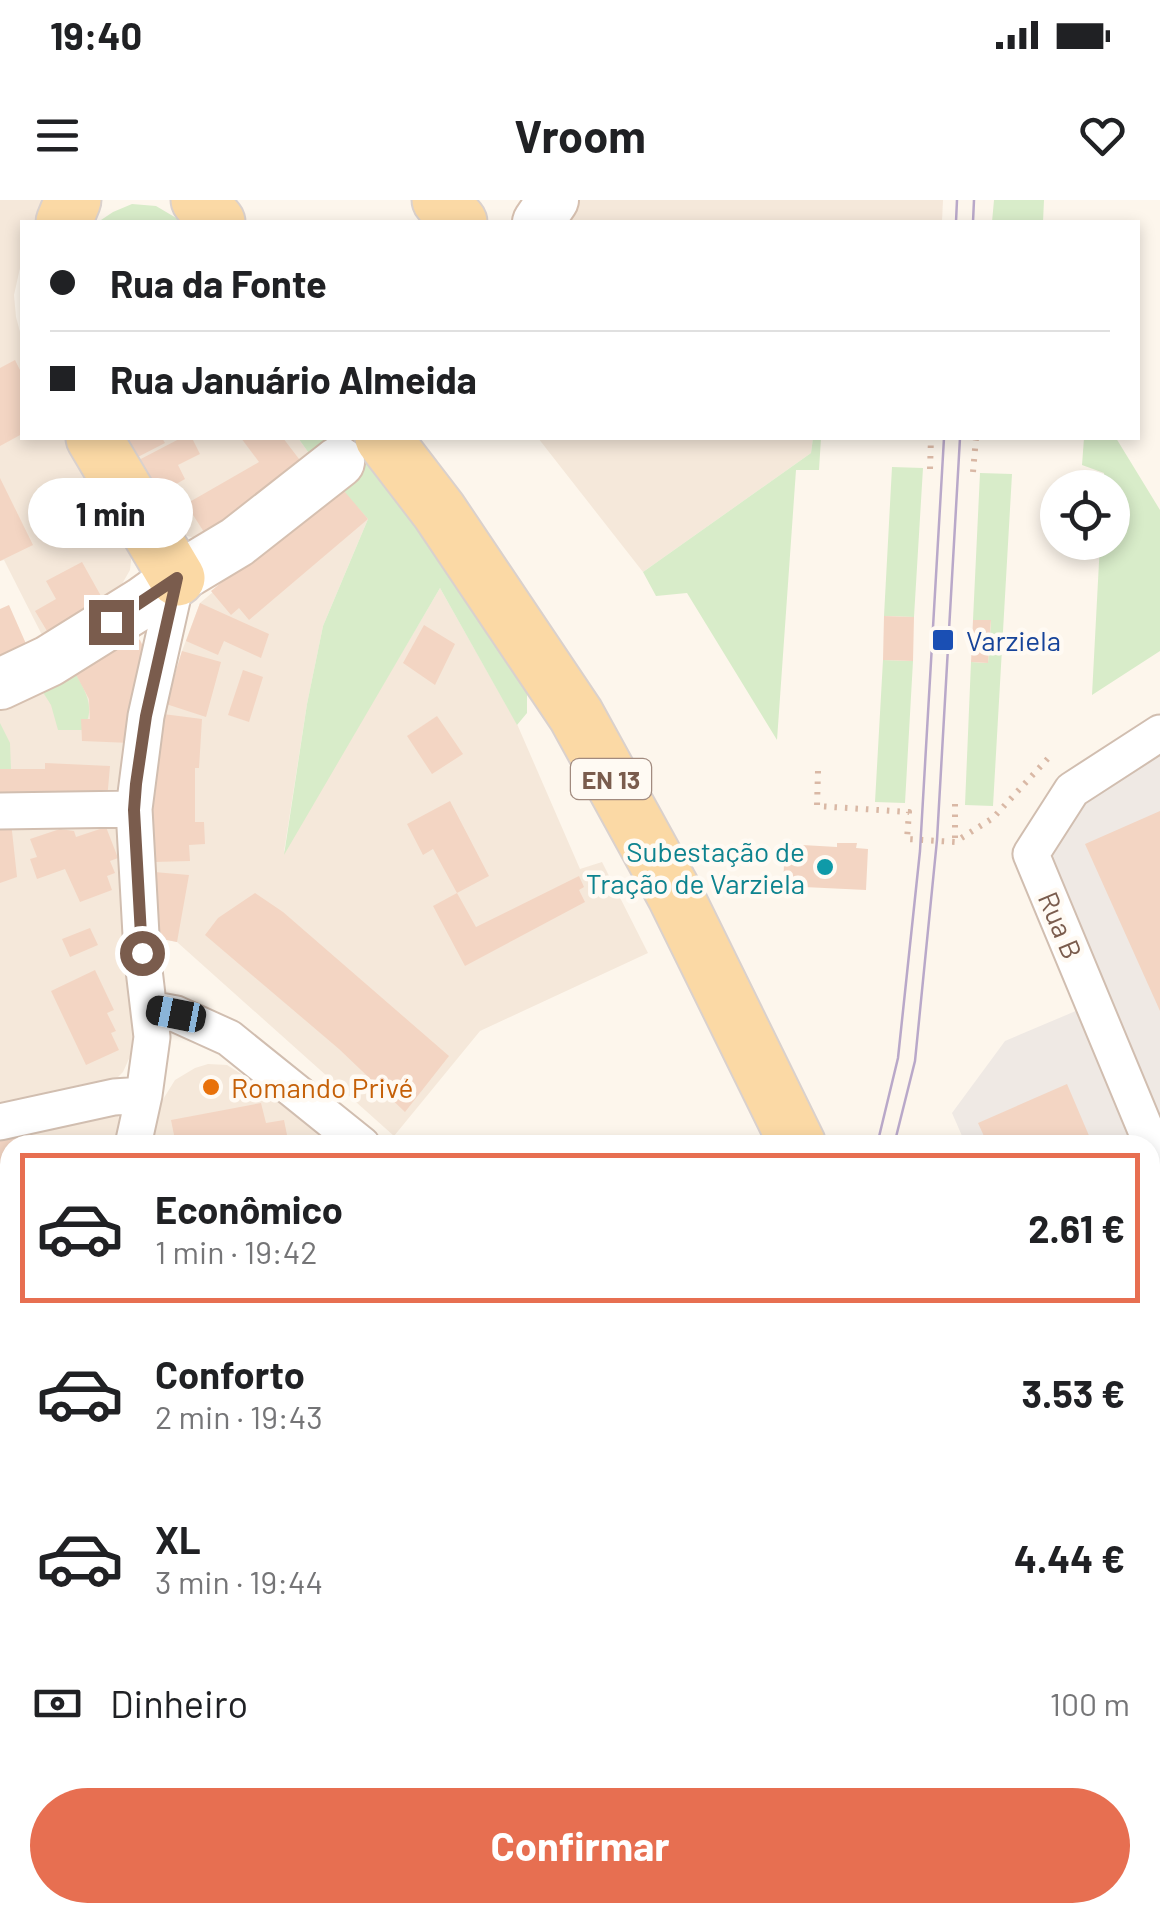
<!DOCTYPE html>
<html lang="pt">
<meta charset="utf-8">
<style>
body{margin:0;font-family:Barlow,sans-serif;background:#f2f2f2;color:#202124;height:100vh;display:flex;flex-direction:column;font-size:38px;white-space:nowrap}
*{box-sizing:border-box;margin:0}
p{font-size:32px;color:#757577}
.icon{flex:none;width:55px;height:55px;fill:none;stroke:currentColor;stroke-width:2;stroke-linecap:round;stroke-linejoin:round}
.map{position:relative;flex:1;overflow:hidden}
.panel{position:absolute;left:0px;top:935px;width:1160px;height:788px;display:flex;flex-direction:column;background:#fff;border-radius:30px 30px 0 0;box-shadow:0 5px 15px #0003}
.panel>*{flex:none}
.top-card{position:absolute;left:20px;top:20px;width:1120px;height:220px;border-radius:0px;box-shadow:0 5px 15px #0003;display:grid;align-content:center;height:220px;padding:0 30px;background:#fff}
.controls{position:absolute;left:1040px;top:270px;display:grid;gap:20px}
.controls a{display:grid;place-items:center;width:90px;height:90px;border-radius:50%;background:#fff;box-shadow:0 5px 15px #0003;font-size:50px}
.end{position:absolute;width:45px;height:45px;margin:-22px;border:12px solid #7a5c4d;background:#fff;box-shadow:0 0 0 5px #fff}
.from{border-radius:50%}
.bubble{position:absolute;height:70px;border-radius:35px;background:#fff;box-shadow:0 5px 15px #0003;font-size:32px;font-weight:700;line-height:70px;text-align:center}
.car{position:absolute;width:30px;height:60px;margin:-30px -15px;border-radius:12px;box-shadow:0 0 8px 2px #0007;background:linear-gradient(#222 24%,#8ab4d8 0 40%,#222 0 76%,#8ab4d8 0 86%,#222 0)}
.top-card b{display:flex;align-items:center;gap:35px;height:95px;font-size:38px}
.top-card b+b{border-top:2px solid #e0e0e0}
.top-card i{width:25px;height:25px;background:#202124}
ul{padding:18px 0 0;list-style:none}
li{display:flex;align-items:center;gap:30px;height:150px;margin:0 20px 15px;padding:0 10px;border:5px solid transparent;border-radius:0px}
li div{flex:1}
li b{display:block;font-size:38px}
li em{font-style:normal;font-weight:700}
li.on{border-color:#e76f51}
li>.icon{width:90px;height:90px;stroke-width:1.5}
.pay{display:flex;align-items:center;gap:25px;height:110px;padding:0 30px;font-size:38px}
.pay p{margin-inline-start:auto}
.action{display:flex;gap:20px;margin-top:auto;padding:20px 30px}
.action a{flex:1;height:115px;border-radius:60px;background:#e76f51;color:#fff;font-size:40px;font-weight:700;line-height:115px;text-align:center}
.status{display:flex;justify-content:space-between;align-items:center;height:70px;padding:0 50px;background:#fff;direction:ltr}
.status svg{height:28px;fill:currentColor}
header{display:flex;justify-content:space-between;align-items:center;height:130px;padding:0 30px;background:#fff;font-size:45px;font-weight:700}
.map>svg:first-child{display:block}
.residential{fill:#f5e8da}
.industrial{fill:#efe9e4}
.green{fill:#d8ecc9}
.building{fill:#f3d5c3}
.lines{fill:none;stroke-linecap:round;stroke-linejoin:round}
.street-casing{stroke:#d1beb0;stroke-width:39}
.secondary-casing{stroke:#d6c0b0;stroke-width:54}
.primary-casing{stroke:#dad1cd;stroke-width:59}
.path{stroke:#d9b8a5;stroke-width:6;stroke-dasharray:2.5 8;stroke-linecap:butt}
.street{stroke:#fff;stroke-width:35}
.secondary{stroke:#fff;stroke-width:50}
.primary{stroke:#fbd9a5;stroke-width:55}
.tram{stroke:#b9a8c9;stroke-width:2.5}
.route{stroke:#7a5c4d;stroke-width:12}
.transit-dot{fill:#1a4fb4;stroke:#fffaf3;stroke-width:4}
.culture-dot{fill:#0f9aa8;stroke:#fffaf3;stroke-width:4}
.food-dot{fill:#e8710a;stroke:#fffaf3;stroke-width:4}
.labels{text-anchor:middle;dominant-baseline:central;stroke-width:9;stroke-linejoin:round;paint-order:stroke}
.shield{fill:#fffaf3;stroke:#a28b7f;stroke-width:2.5}
.shield-label{font-size:25px;font-weight:bold;fill:#7a5c4d}
.transit-label{font-size:28px;fill:#164399;stroke:#fffaf3;text-anchor:start}
.culture-label{font-size:28px;fill:#0d838f;stroke:#fffaf3;text-anchor:end}
.street-label{font-size:28px;fill:#7a5c4d;stroke:#fffaf3}
.food-label{font-size:28px;fill:#c56008;stroke:#fffaf3;text-anchor:start}
</style>
<div class="status"><b>19:40</b><svg viewBox="0 0 49 12"><path d="M0 12V9h3v3zM5 12V6h3v6zM10 12V3h3v9zM15 12V0h3v12zM26 1h20v11H26zM47 4h2v5h-2z"/></svg></div>
<header><svg class="icon" aria-label="menu" viewBox="0 0 24 24"><path d="M4 6h16M4 12h16M4 18h16"/></svg>Vroom<svg class="icon" aria-label="heart" viewBox="0 0 24 24"><path d="M12 20l-8-8c-3-5 5-10 8-4 3-6 11-1 8 4z"/></svg></header>
<div class="map">
<svg width="1160" height="1722" viewBox="0 0 1160 1722">
<rect width="100%" height="100%" fill="#fdf6ec"/>
<path class="residential" d="M0,0H42L35,22H22V59L14,95L16,117L22,139V238H76L132,351L130,370L118,391L44,439L4,360L0,361Z
M578,0H943L942,22H562Z
M117,238H298L311,256L211,343L181,334Z
M538,238H813L811,253L643,372Z
M339,285L368,319L323,426L307,504L284,652L440,388L517,524L580,669L602,662L648,753L480,831L394,936L177,742L147,736L152,622L151,565L166,504L182,451L200,403Z
M126,436L140,440L122,592L0,601V509Z
M0,623L118,624L134,835L132,852L123,872L115,880L0,909Z
M208,864L227,865L246,877L332,945H151L162,901L175,880L195,868Z
M88,910L118,914L120,924L116,945H10V1312L0,1314V940Z
M10,1420V1712L57,1713L58,1722H0V1423Z
M893,1713H1068L1073,1722H893Z"/>
<path class="industrial" d="M1160,553V1390L1150,1367V945H966L952,913L1005,841L1104,799L1057,689L1052,650L1071,611Z"/>
<path class="green" d="M994,0H1044L1043,22H992Z
M132,4L156,6L183,22H98L113,12Z
M298,238H357L527,492V513L517,525L440,388L284,655L307,504L323,426L368,319L311,256Z
M813,238H821L819,270H796L777,540L687,393L656,396L643,372L811,253Z
M1084,238H1116L1160,310V451L1092,495L1100,343L1112,342V288L1104,287V273L1082,265Z
M892,267L923,268L914,417L884,416Z
M980,273L1012,274L993,606L965,605L971,462L988,463L991,421L973,420Z
M883,460L913,461L905,603L875,602Z
M72,467C84,489 98,508 82,530H58L51,505L39,486Z
M0,523L10,543L11,569H0Z
M109,1713H203L204,1722H110Z"/>
<path class="building" d="M15,160L22,174V234L0,246V168Z
M121,238H162L165,243L132,260Z
M181,238H192L200,254L178,265L185,279L153,297L135,262Z
M241,238H283L309,272L211,343L186,304L259,262Z
M0,278L33,345L0,361Z
M339,285L368,319L249,420L239,408L231,415L211,391Z
M82,362L106,405L50,436L35,411L56,399L46,381Z
M200,403L269,434L261,458L224,441L218,455L186,441Z
M9,405L27,446L0,458V409Z
M884,416L914,417L913,461L883,460Z
M973,420H991L988,463L971,462Z
M424,425L455,444L435,485L403,463Z
M133,437L140,440L144,448L131,543L82,541L81,519H90L89,499L72,467Z
M182,451L221,462L206,517L166,504Z
M243,470L263,477L249,522L228,515Z
M163,514L202,519L199,568H195V622H204L205,644L189,645L190,661L154,662L151,565Z
M437,516L463,554L432,574L407,536Z
M45,563L110,566L107,600L0,601V569H45Z
M450,601L489,676L457,693L433,649L423,655L407,624Z
M1160,611V811L1085,644Z
M11,622L17,677L0,683V623Z
M106,627L118,658L110,661L115,673L107,676L112,690L80,702L65,669L37,679L30,659L37,657L30,639L60,629L74,631L76,637Z
M837,643H857L856,648L868,649L866,690L783,686L785,644L837,647Z
M154,672L189,675L177,742L147,736Z
M579,676L584,687L579,690L585,702L465,766L433,706L457,693L476,727Z
M255,693L283,712L449,856L405,912L339,849L205,735L218,718Z
M90,728L98,745L70,757L62,739Z
M95,770L114,810L107,813L116,831L111,833L119,850L86,865L51,791Z
M1067,884L1093,945H988L978,923Z
M261,903L266,923L284,920L289,945H176L171,920Z
M23,934L25,945H10V972L0,975V940Z
M77,936L112,941V945H76Z
M10,1050V1098L0,1096V1052Z
M1150,1077L1160,1100L1150,1106Z
M0,1110L10,1112V1139H0Z
M1160,1154V1256L1150,1260V1158Z
M2,1270L6,1296L0,1298V1271Z
M1160,1311V1342L1150,1319V1315Z
M0,1480H2L10,1526V1541L0,1543Z
M10,1574V1656L0,1658V1576Z
M10,1688V1712H41L43,1722H0V1690Z
M222,1712H256L253,1722Z"/>
<g class="lines">
<defs>
<path id="street" d="M1160,533L1072,590L1031,654L1160,964
M0,611L134,609
M149,809L176,814L229,838L362,945
M0,922L114,897L144,895
M133,945L144,895L152,837L142,753L134,609L146,516L177,378
M81,1712L82,1722"/>
<path id="secondary" d="M538,22L553,0
M0,484L49,461L142,403L177,378L237,342L339,262"/>
<path id="primary" d="M199,0L217,22
M440,0L459,22
M64,22L73,0
M94,238L177,378
M383,238L439,311L576,515L675,695L798,945
M1150,1654L1160,1674"/>
</defs>
<use href="#street" class="street-casing"/>
<use href="#secondary" class="secondary-casing"/>
<use href="#primary" class="primary-casing"/>
<path class="path" d="M930,269L931,238
M973,272L976,238
M818,571L817,606L909,612L907,639L955,642L993,618L1052,554
M955,604V641
M886,1722V1712"/>
<use href="#street" class="street"/>
<use href="#secondary" class="secondary"/>
<use href="#primary" class="primary"/>
<path class="tram" d="M956,22L957,0
M973,22L974,0
M877,945L898,858L920,651L944,238
M894,945L915,861L937,640L960,238
M673,1722L675,1712
M690,1722L692,1712"/>
</g>
<g class="lines">
<path class="route" d="M111,422L177,378L146,516L136,584L134,610L142,753"/>
</g>
<rect class="transit-dot" x="931" y="428" width="24" height="24" rx="5"/>
<circle class="culture-dot" cx="825" cy="667" r="10"/>
<circle class="food-dot" cx="211" cy="887" r="10"/>
<g class="labels">
<rect class="shield" x="571" y="559" width="80" height="40" rx="8"/>
<g class="shield-label">
<text x="611" y="579">EN 13</text>
</g>
<g class="transit-label">
<text x="966" y="440">Varziela</text>
</g>
<g class="culture-label">
<text x="805" y="651">Subestação de<tspan x="805" dy="32">Tração de Varziela</tspan></text>
</g>
<g class="street-label">
<text transform="translate(1061 725) rotate(67)">Rua B</text>
</g>
<g class="food-label">
<text x="231" y="887">Romando Privé</text>
</g>
</g>
</svg>
<div class="controls">
<a><svg class="icon" aria-label="locate" viewBox="0 0 24 24"><circle cx="12" cy="12" r="6"/><path d="M12 2v4M12 18v4M2 12h4M18 12h4"/></svg></a>
</div>
<i class="end from" style="left:142px;top:753px"></i>
<i class="end" style="left:111px;top:422px"></i>
<div class="bubble" style="left:28px;top:278px;width:165px">1 min</div>
<i class="car" style="left:176px;top:814px;rotate:281deg"></i>
<div class="top-card">
<b><i class="from"></i>Rua da Fonte</b>
<b><i></i>Rua Januário Almeida</b>
</div>
<section class="panel">
<ul>
<li class="on"><svg class="icon" aria-label="car" viewBox="0 0 24 24"><path d="M5 17H2v-5l4-1 3-4h7l3 4 3 1v5h-3M9 17h6M6 11h13"/><circle cx="7" cy="17" r="2"/><circle cx="17" cy="17" r="2"/></svg><div><b>Econômico</b><p>1 min · 19:42</p></div><em>2.61 €</em></li>
<li><svg class="icon" aria-label="car" viewBox="0 0 24 24"><path d="M5 17H2v-5l4-1 3-4h7l3 4 3 1v5h-3M9 17h6M6 11h13"/><circle cx="7" cy="17" r="2"/><circle cx="17" cy="17" r="2"/></svg><div><b>Conforto</b><p>2 min · 19:43</p></div><em>3.53 €</em></li>
<li><svg class="icon" aria-label="car" viewBox="0 0 24 24"><path d="M5 17H2v-5l4-1 3-4h7l3 4 3 1v5h-3M9 17h6M6 11h13"/><circle cx="7" cy="17" r="2"/><circle cx="17" cy="17" r="2"/></svg><div><b>XL</b><p>3 min · 19:44</p></div><em>4.44 €</em></li>
</ul>
<div class="pay"><svg class="icon" aria-label="cash" viewBox="0 0 24 24"><path d="M3 7h18v10H3z"/><circle cx="12" cy="12" r="2"/></svg>Dinheiro<p>100 m</p></div>
<div class="action"><a>Confirmar</a></div>
</section>
</div>
